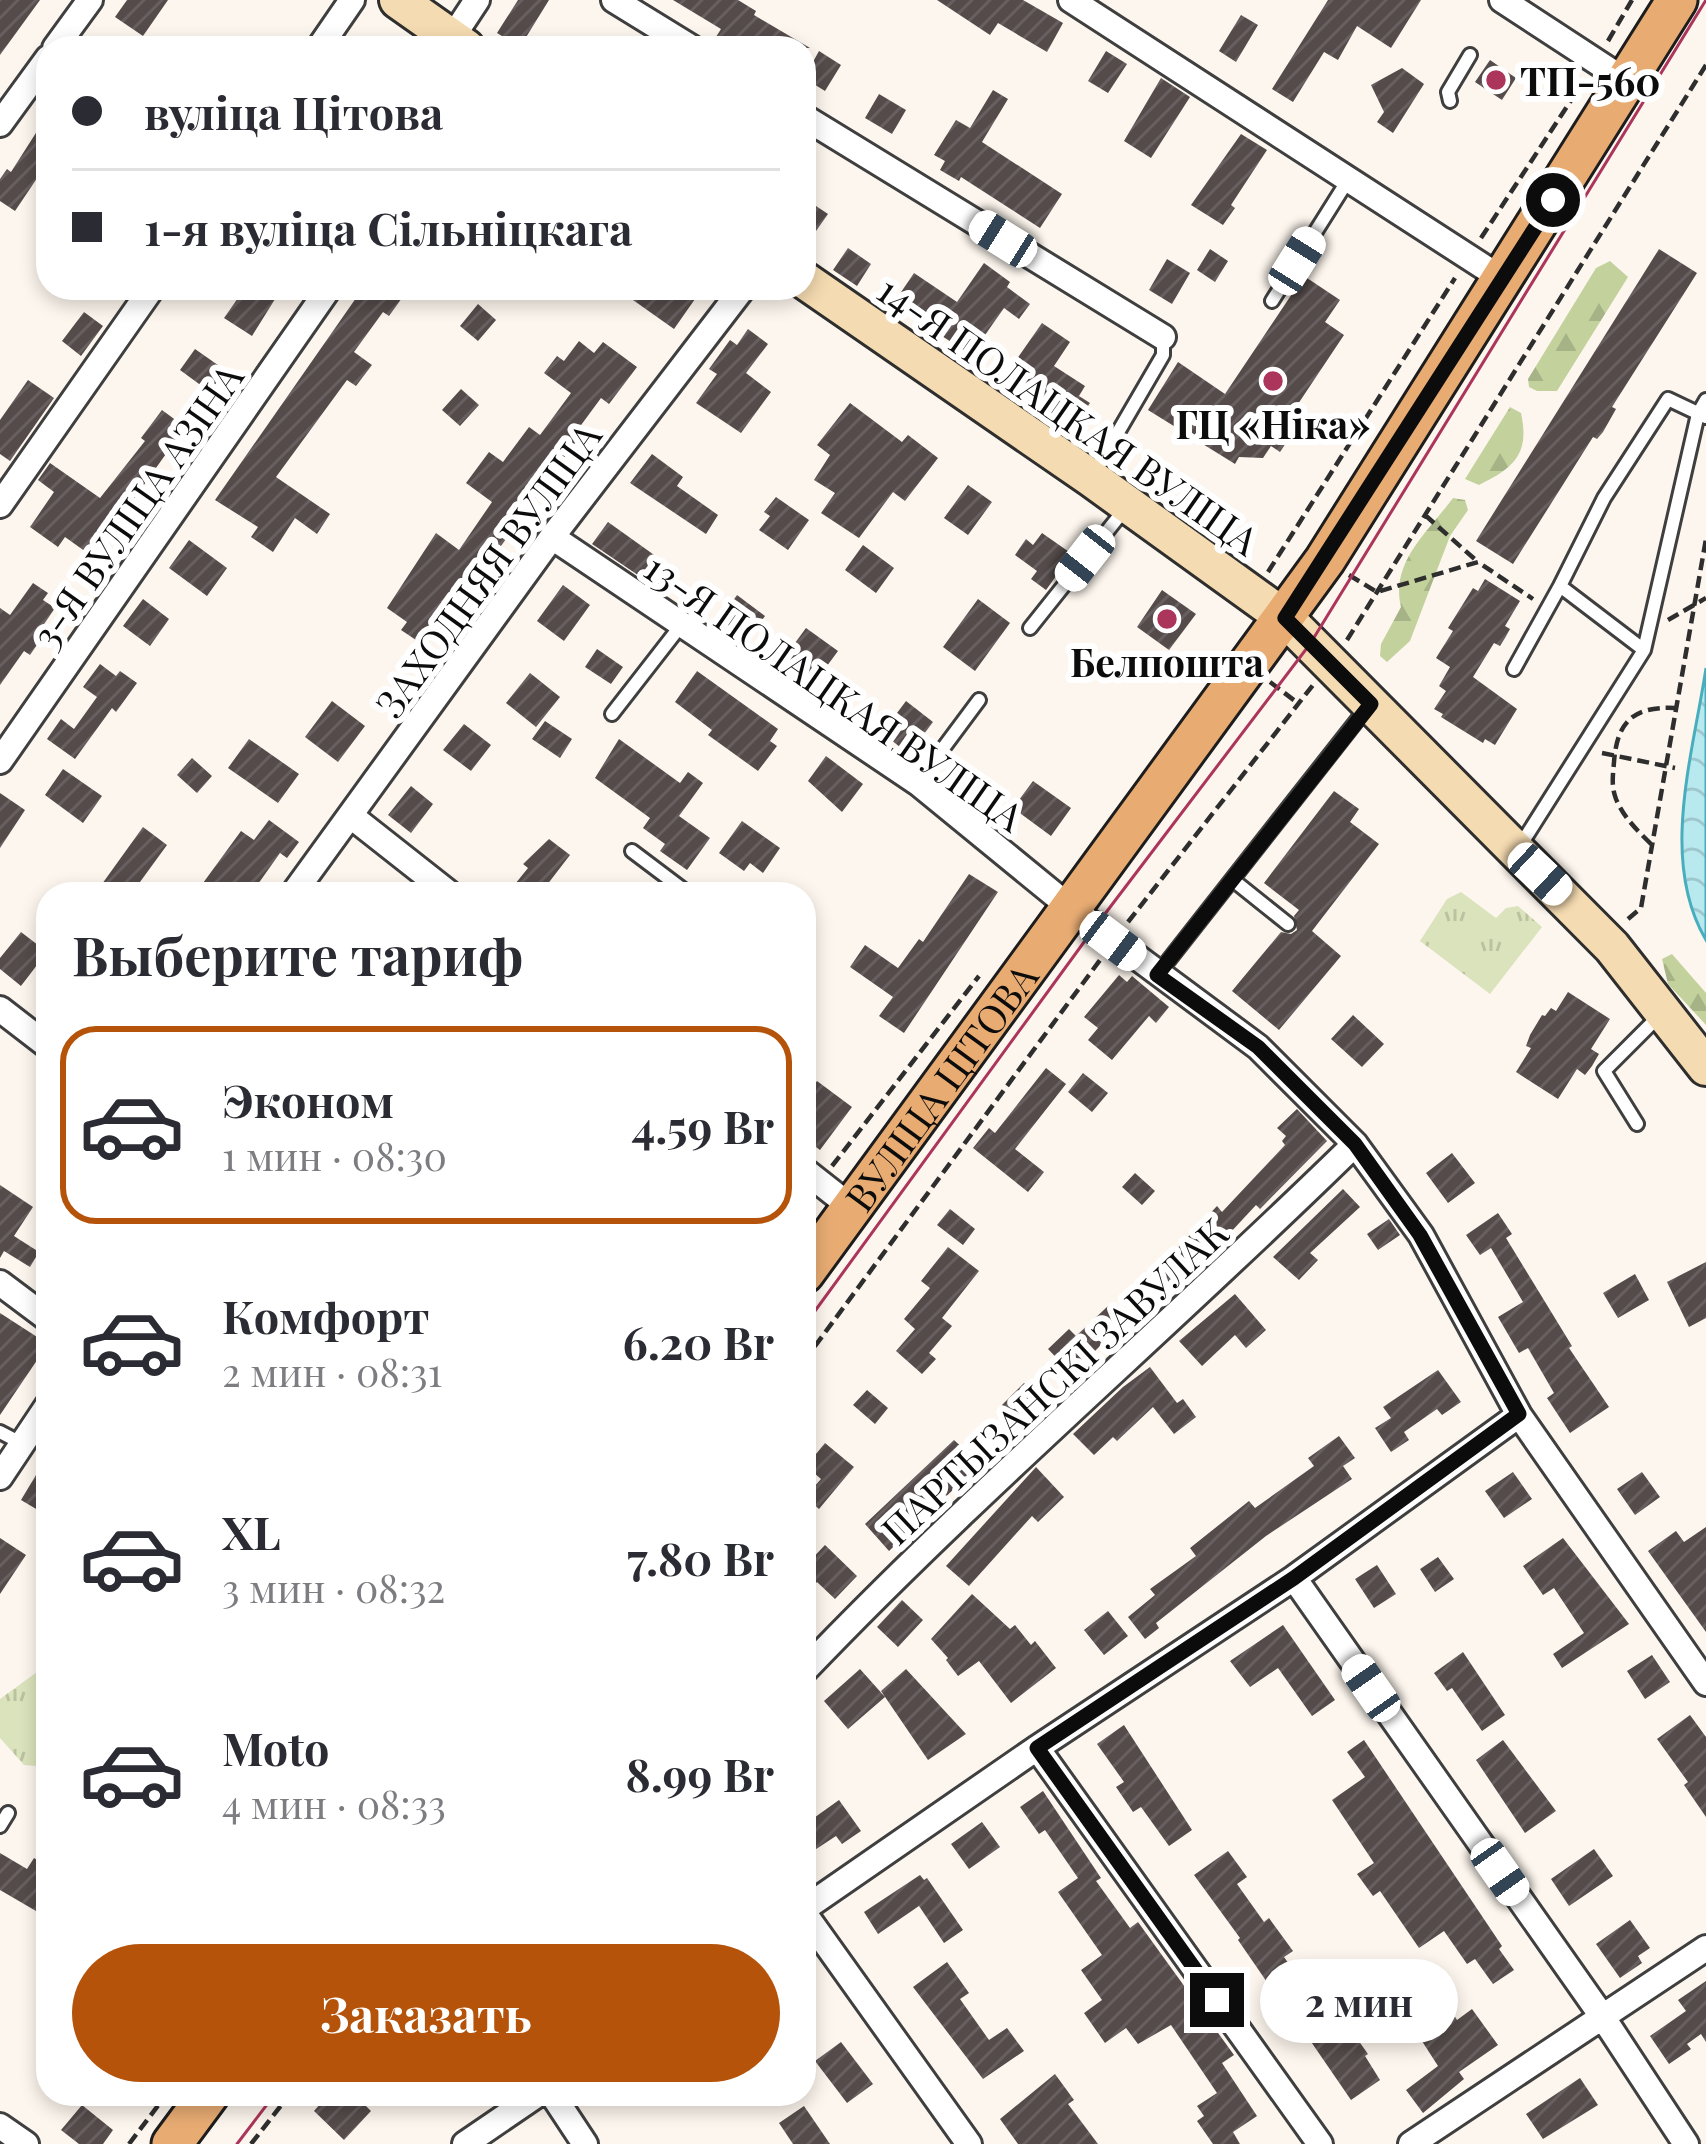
<!DOCTYPE html>
<html lang="ru">
<meta charset="utf-8">
<style>
body{margin:0;font-family:"Playfair Display",serif;background:#f7f7f7;color:#2b2b33;height:100vh;display:flex;flex-direction:column;font-size:45px;white-space:nowrap}
*{box-sizing:border-box;margin:0}
p{font-size:39px;color:#7c7c81}
.icon{flex:none;width:66px;height:66px;fill:none;stroke:currentColor;stroke-width:2;stroke-linecap:round;stroke-linejoin:round}
.map{position:relative;flex:1;overflow:hidden}
.drawer{position:absolute;left:36px;top:882px;width:780px;height:1224px;display:flex;flex-direction:column;background:#fff;border-radius:36px;box-shadow:0 6px 18px #0003}
.drawer>*{flex:none}
.banner{position:absolute;left:36px;top:36px;width:780px;height:264px;border-radius:36px;box-shadow:0 6px 18px #0003;display:grid;align-content:center;height:264px;padding:0 36px;background:#fff}
.end{position:absolute;width:54px;height:54px;margin:-27px;border:15px solid #0c0c0c;background:#fff;box-shadow:0 0 0 6px #fff}
.from{border-radius:50%}
.bubble{position:absolute;height:84px;border-radius:42px;background:#fff;box-shadow:0 6px 18px #0003;font-size:39px;font-weight:700;line-height:84px;text-align:center}
.car{position:absolute;width:36px;height:72px;margin:-36px -18px;border-radius:15px;box-shadow:0 0 9px 3px #0007;background:linear-gradient(#fff 24%,#345 0 40%,#fff 0 76%,#345 0 86%,#fff 0)}
.banner b{display:flex;align-items:center;gap:42px;height:114px;font-size:45px}
.banner b+b{border-top:3px solid #e1e1e2}
.banner i{width:30px;height:30px;background:#2b2b33}
ul{padding:0;list-style:none}
li{display:flex;align-items:center;gap:36px;height:198px;margin:0 24px 18px;padding:0 12px;border:6px solid transparent;border-radius:36px}
li div{flex:1}
li b{display:block;font-size:45px}
li em{font-style:normal;font-weight:700}
li.active{border-color:#b45309}
li>.icon{width:108px;height:108px;stroke-width:1.5}
h2{padding:0 36px;font-size:54px;line-height:144px}
.action{display:flex;gap:24px;margin-top:auto;padding:24px 36px}
.action a{flex:1;height:138px;border-radius:72px;background:#b45309;color:#fff;font-size:48px;font-weight:700;line-height:138px;text-align:center}
.map>svg:first-child{display:block}
.grass{fill:url(#grass-tufts)}
.forest{fill:url(#forest-firs)}
.water{fill:url(#water-waves);stroke:#48aebd;stroke-width:3}
.building{fill:url(#building-hatch)}
.lines{fill:none;stroke-linecap:round;stroke-linejoin:round}
.service-casing{stroke:#3f3f3f;stroke-width:18}
.minor-casing{stroke:#3f3f3f;stroke-width:30}
.secondary-casing{stroke:#2e2e2e;stroke-width:42}
.primary-casing{stroke:#1d1d1d;stroke-width:45}
.path{stroke:#2e2e2e;stroke-width:4.5;stroke-dasharray:12 6;stroke-linecap:butt}
.service{stroke:#fff;stroke-width:12}
.minor{stroke:#fff;stroke-width:24}
.secondary{stroke:#f5dbb1;stroke-width:36}
.primary{stroke:#e8ac73;stroke-width:39}
.tram{stroke:#ac355b;stroke-width:3}
.route{stroke:#0c0c0c;stroke-width:15}
.poi-dot{fill:#ac355b;stroke:#fff;stroke-width:4.5}
.labels{text-anchor:middle;dominant-baseline:central;stroke-width:12;stroke-linejoin:round;paint-order:stroke}
.poi-label{font-size:39px;font-weight:bold;fill:#0c0c0c;stroke:#fff}
.street-label{font-size:39px;fill:#0c0c0c;stroke:#fff}
</style>
<div class="map">
<svg width="1706" height="2144" viewBox="0 0 1706 2144">
<defs>
<pattern id="grass-tufts" width="24" height="20" patternUnits="userSpaceOnUse" patternTransform="scale(3)"><rect width="24" height="20" fill="#dbe3bc"/><path d="M3 7l-1-3M5 7V3M7 7l1-3M15 17l-1-3M17 17v-4M19 17l1-3" fill="none" stroke="#bbc2a0"/></pattern>
<pattern id="forest-firs" width="22" height="20" patternUnits="userSpaceOnUse" patternTransform="scale(3)"><rect width="22" height="20" fill="#c3d29d"/><path d="M5 1l3.5 6h-7zM16 11l3.5 6h-7z" fill="#a6b386"/></pattern>
<pattern id="water-waves" width="16" height="10" patternUnits="userSpaceOnUse" patternTransform="scale(3)"><rect width="16" height="10" fill="#b8e9ef"/><path d="M0 5q4-4 8 0t8 0" fill="none" stroke="#9dc7cc"/></pattern>
<pattern id="building-hatch" width="6" height="6" patternUnits="userSpaceOnUse" patternTransform="scale(3)"><rect width="6" height="6" fill="#544b4a"/><path d="M-1 1l2-2M0 6l6-6M5 7l2-2" fill="none" stroke="#686060"/></pattern>
</defs>
<rect width="100%" height="100%" fill="#fdf6ee"/>
<path class="grass" d="M1461,892L1496,918L1506,908L1518,906L1542,927L1490,994L1420,941L1447,899Z
M48,1664V1767L24,1765L0,1738V1699Z"/>
<path class="forest" d="M1610,261L1628,277L1557,391H1537L1529,387L1528,379L1596,268Z
M1510,407L1521,413C1530,454 1514,468 1479,485L1465,479Z
M1453,498L1465,500L1468,510L1450,536L1410,641L1387,662L1380,656L1381,644L1401,607C1390,562 1428,532 1453,498Z
M1672,954L1706,993V1025L1668,984L1662,959Z"/>
<path class="water" d="M1706,668V940C1659,860 1693,755 1706,668Z"/>
<path class="building" d="M0,0H40L0,55Z
M127,0H168L143,36L115,17Z
M518,0H549L520,47L497,33Z
M673,0H738L756,11L754,15L810,48H750L737,40L732,48H709L721,29Z
M937,0H1023L1063,23L1047,52L998,23L990,35Z
M1328,0H1421L1391,48L1357,26L1338,60L1324,52L1293,102L1272,89Z
M1241,15L1258,25L1236,62L1219,51Z
M819,51L841,65L825,91L804,78Z
M1106,51L1127,64L1108,93L1088,81Z
M1490,60L1516,78L1502,100L1475,82Z
M1402,68L1424,84L1393,133L1377,122L1384,112L1371,85Z
M1161,78L1190,97L1151,158L1124,141Z
M993,90L1008,99L982,142L1062,194L1040,228L961,177L959,181L940,170L945,161L934,155L956,120L970,128Z
M879,94L906,110L892,134L865,118Z
M48,114V162L15,211L0,201V179L7,169L11,172Z
M1241,134L1267,150L1231,205L1235,208L1223,225L1191,205Z
M804,198L828,214L816,231L804,223Z
M848,248L871,264L857,286L833,270Z
M1210,249L1228,261L1215,282L1197,270Z
M1659,249L1697,273L1612,407L1616,409L1603,432L1597,439L1593,437L1513,564L1476,541Z
M1167,259L1190,273L1172,304L1149,290Z
M984,263L1010,282L1007,287L1030,304L1019,319L1004,308L971,355L893,304L914,273L957,302Z
M1304,276L1340,300L1325,322L1344,335L1292,413L1302,419L1280,452L1271,446L1263,458L1239,457L1235,464L1148,410L1178,362L1225,394Z
M245,288H282L252,336L224,318Z
M363,288H389L402,298L389,316L383,312L354,352L372,365L356,386L347,380L276,477L330,514L317,534L295,518L273,552L251,537L258,527L215,500Z
M642,288H680L695,299L674,329L633,300Z
M478,304L496,320L478,341L460,326Z
M84,312L103,326L81,356L62,341Z
M1042,323L1070,342L1054,366L1085,386L1079,396L1090,403L1072,431L1003,379Z
M748,329L768,344L746,373L771,392L741,433L696,403L717,374L709,369L730,340L737,345Z
M579,341L594,353L603,342L637,367L609,404L601,398L573,436L578,439L493,557L487,553L422,644L401,630L407,622L387,608L436,533L459,550L492,502L466,483L489,452L503,462L529,427L540,435L571,393L544,373L557,356L564,361Z
M195,349L225,370L210,392L180,370Z
M28,380L54,398L10,461L0,454V420Z
M461,389L479,405L460,426L442,410Z
M850,403L902,442L908,435L938,458L905,501L893,492L859,538L821,513L835,493L814,480L830,455L817,445Z
M162,410L185,427L93,557L65,537L58,547L30,527L54,492L38,480L50,463L100,498L145,441L141,438Z
M652,454L683,477L677,486L718,515L706,534L630,483Z
M968,485L992,502L968,535L944,518Z
M776,497L809,520L788,550L759,530L770,516L764,512Z
M608,522L678,572L663,592L592,544Z
M1042,533L1072,554L1046,590L1031,579L1037,571L1015,555L1026,539L1033,545Z
M189,540L227,568L207,596L169,568Z
M863,545L894,568L876,593L845,570Z
M1485,579L1520,601L1505,626L1510,629L1505,638L1500,646L1494,643L1473,677L1517,709L1495,745L1485,739L1483,743L1441,717L1443,714L1434,709L1446,691L1439,686L1450,667L1436,658L1453,631L1448,628L1473,588L1478,591Z
M33,583L48,593L43,600L55,608L38,633L43,636L30,655L24,651L0,685V608L10,615Z
M563,585L590,605L564,641L537,621Z
M1162,590L1196,614L1169,650L1137,627Z
M737,595L765,616L748,640L720,619Z
M143,599L169,619L150,646L123,626Z
M978,599L1010,623L975,671L943,647Z
M806,628L838,651L813,685L781,662Z
M597,649L623,667L611,684L585,667Z
M100,664L116,676L120,671L137,683L116,712L112,708L75,759L47,739L61,719L74,729L97,697L83,687Z
M697,671L778,729L770,741L777,746L758,771L708,735L712,730L675,702Z
M530,673L560,697L536,727L506,703Z
M332,701L365,726L338,762L305,737Z
M906,701L933,722L909,754L882,733Z
M545,721L572,739L560,758L532,739Z
M464,724L491,745L471,771L443,750Z
M249,739L299,774L278,803L228,768Z
M619,739L680,783L688,772L703,783L679,816L710,838L687,870L660,851L665,844L643,828L650,818L595,778Z
M826,756L863,784L842,812L808,781Z
M192,758L212,776L197,793L177,775Z
M63,769L102,796L83,823L45,795Z
M1033,781L1071,808L1051,836L1013,808Z
M411,786L433,804L411,833L388,815Z
M1334,791L1359,809L1350,822L1379,844L1312,931L1341,956L1279,1030L1232,991L1281,932L1291,934L1297,930L1294,916L1299,910L1264,883Z
M0,793L25,810L0,848Z
M269,820L299,842L287,858L280,853L251,894H195L241,831L254,840Z
M742,821L780,848L763,873L750,863L744,871L719,853Z
M143,827L167,845L140,882L157,894H115L102,884Z
M549,839L570,855L540,894H507L528,868L523,864Z
M969,874L998,892L904,1033L879,1016L893,997L850,967L865,945L898,968L919,939L923,942Z
M21,932L47,952L21,986L0,969V958Z
M1119,975L1127,982L1132,976L1169,1007L1156,1023L1149,1016L1112,1060L1088,1040L1098,1028L1084,1017Z
M1568,992L1610,1019L1591,1049L1599,1054L1592,1066L1585,1075L1577,1069L1558,1099L1516,1072L1531,1048L1526,1046L1530,1035L1542,1015L1545,1016L1551,1008L1556,1011Z
M1353,1015L1384,1044L1362,1067L1331,1039Z
M1046,1068L1066,1084L1015,1149L1044,1172L1028,1192L973,1148L989,1128L995,1133Z
M1083,1073L1108,1093L1092,1112L1068,1092Z
M817,1081L852,1107L820,1150L804,1138V1098Z
M1297,1109L1327,1141L1260,1209L1256,1205L1203,1262L1163,1297L1159,1294L1147,1305L1132,1289L1170,1256L1217,1206L1222,1212L1285,1145L1282,1141L1286,1136L1277,1128Z
M1452,1153L1475,1183L1448,1203L1426,1173Z
M1135,1173L1155,1191L1142,1205L1122,1187Z
M0,1185L33,1207L14,1236L39,1252L30,1267L4,1251L0,1258Z
M1343,1189L1360,1207L1310,1253L1318,1260L1299,1280L1273,1257Z
M950,1209L975,1229L963,1245L937,1225Z
M1498,1213L1512,1234L1506,1238L1572,1346L1569,1348L1609,1407L1570,1433L1547,1398L1554,1393L1528,1348L1519,1353L1498,1317L1523,1302L1491,1248L1480,1255L1466,1235Z
M1389,1219L1400,1235L1378,1250L1367,1234Z
M948,1247L979,1271L942,1318L952,1326L929,1353L936,1359L922,1374L896,1351L915,1329L904,1319L930,1288L921,1281Z
M1706,1262V1318L1689,1327L1667,1282Z
M1635,1274L1649,1300L1618,1318L1603,1293Z
M1235,1294L1266,1330L1246,1348L1235,1335L1202,1366L1179,1341Z
M1109,1305L1125,1325L1119,1330L1122,1333L1106,1348L1102,1344L1072,1374L1048,1349L1069,1329L1076,1336Z
M0,1313L48,1344L0,1415Z
M1150,1367L1177,1403L1183,1399L1196,1417L1174,1434L1153,1407L1117,1441L1113,1437L1094,1455L1073,1434L1123,1387Z
M1438,1370L1461,1402L1442,1415L1437,1409L1404,1432L1409,1440L1391,1452L1375,1428L1391,1418L1383,1407Z
M1024,1383L1043,1401L1020,1423L1002,1405Z
M867,1390L888,1408L875,1424L853,1405Z
M1339,1436L1355,1458L1343,1466L1352,1479L1266,1536L1156,1623L1159,1628L1145,1639L1128,1617L1155,1595L1150,1589L1196,1556L1190,1548L1249,1501L1255,1508L1314,1466L1308,1458Z
M954,1440L980,1464L889,1551L865,1524Z
M825,1443L854,1467L819,1509L805,1497L821,1479L806,1466Z
M48,1455V1516L21,1500Z
M1036,1467L1064,1497L1038,1522L1032,1516L969,1586L946,1566Z
M1513,1472L1532,1499L1504,1518L1485,1491Z
M1642,1472L1660,1497L1635,1515L1617,1489Z
M1706,1527V1632L1648,1551L1676,1531L1684,1542Z
M0,1538L26,1555L0,1594Z
M1563,1538L1629,1624L1562,1668L1553,1654L1584,1633L1554,1588L1543,1595L1523,1566Z
M825,1545L857,1576L835,1599L817,1582L804,1597V1567Z
M1438,1557L1454,1579L1435,1592L1420,1569Z
M1377,1565L1396,1594L1374,1608L1355,1579Z
M972,1594L1010,1629L1015,1625L1031,1645L1035,1641L1056,1668L1011,1703L979,1661L958,1676L946,1660L948,1658L931,1639Z
M902,1600L923,1620L898,1647L877,1627Z
M1108,1611L1128,1636L1104,1655L1084,1630Z
M1283,1625L1335,1700L1312,1716L1278,1668L1250,1687L1230,1661Z
M1463,1652L1505,1715L1482,1731L1452,1688L1447,1691L1434,1673Z
M1652,1655L1670,1682L1645,1699L1627,1671Z
M860,1669L885,1697L848,1729L824,1701Z
M906,1669L966,1734L928,1760L881,1691Z
M1690,1715L1706,1737V1817L1684,1785L1688,1782L1657,1739Z
M1124,1725L1192,1830L1169,1846L1141,1807L1133,1812L1116,1787L1124,1782L1097,1744Z
M1364,1740L1502,1946L1499,1949L1514,1970L1493,1984L1475,1959L1467,1964L1444,1931L1419,1948L1380,1891L1373,1896L1357,1874L1374,1863L1332,1800L1365,1777L1347,1752Z
M1503,1740L1556,1811L1525,1833L1476,1760Z
M1043,1791L1101,1878L1096,1881L1130,1928L1138,1922L1234,2055L1222,2063L1257,2116L1233,2132L1240,2144H1213L1197,2121L1204,2116L1197,2106L1217,2093L1171,2025L1138,2044L1126,2028L1105,2043L1084,2013L1102,2000L1081,1970L1102,1955L1058,1892L1078,1878L1045,1830L1039,1834L1020,1807Z
M839,1800L861,1831L842,1844L836,1836L804,1857V1825Z
M982,1822L1000,1847L969,1869L951,1844Z
M1594,1849L1613,1876L1569,1906L1551,1879Z
M1228,1851L1247,1877L1237,1884L1264,1922L1269,1918L1293,1951L1284,1957L1316,2002L1326,1995L1368,2054L1365,2056L1380,2080L1351,2100L1281,1998L1276,2002L1265,1987L1269,1985L1238,1940L1240,1938L1194,1875Z
M0,1853L27,1869L34,1858L48,1867V1891L36,1911L0,1890Z
M920,1875L924,1880L927,1878L963,1930L944,1943L919,1906L878,1934L864,1912Z
M1630,1920L1650,1948L1638,1956L1642,1963L1620,1978L1596,1944Z
M947,1962L969,1993L960,1999L989,2040L1007,2028L1024,2051L983,2079L913,1987Z
M1706,1981V2042L1701,2034L1687,2044L1691,2049L1669,2064L1650,2036L1686,2011L1678,2000Z
M1472,2009L1498,2045L1459,2072L1464,2079L1423,2113L1406,2090L1438,2066L1420,2038L1454,2015L1457,2020Z
M841,2042L873,2084L847,2103L815,2061Z
M1055,2074L1074,2100L1068,2104L1098,2144H1018L1000,2119Z
M1580,2078L1598,2105L1543,2139L1526,2114Z
M329,2094H375L365,2105L371,2111L344,2140L314,2111Z
M82,2105L113,2130L103,2144H79L61,2130Z
M804,2106L830,2144H793L779,2123Z"/>
<g class="lines">
<defs>
<path id="service" d="M1450,101L1448,92L1470,55
M1272,301L1348,180
M1092,477L1163,355V337
M1030,628L1124,510
M1644,650L1560,586L1604,498L1668,399L1706,417
M1514,669L1560,586
M612,714L682,624
M918,782L979,700
M1520,846L1644,650L1698,414L1706,400
M632,851L689,894
M1233,880L1288,924
M1157,975L1366,709
M1637,1124L1604,1071L1659,1016
M0,1432L21,1443
M0,1826L8,1813"/>
<path id="minor" d="M614,0L692,48
M1071,0L1504,280
M1502,0L1626,81
M452,38L477,0
M55,48L90,0
M319,48L352,0
M804,117L1163,337
M0,124L48,58
M0,505L152,288
M552,537L918,783L1072,909L1258,1047L1355,1144L1421,1235L1519,1415L1706,1683
M0,761L329,288
M351,816L450,894
M293,894L552,537L743,288
M0,1009L48,1046
M804,1170L851,1207
M0,1283L48,1319
M0,1477L48,1405
M1294,1578L1604,2019L1686,2144
M804,1671C980,1487 1174,1322 1355,1144
M1037,1748L1320,2144
M804,1909L1037,1748L1294,1578L1519,1415
M804,1913L969,2144
M552,2094L585,2144
M0,2126L26,2144
M465,2144L538,2094
M1411,2144L1706,1948"/>
<path id="secondary" d="M398,0L466,48
M804,280L1091,478L1285,618L1612,947L1706,1067"/>
<g id="primary">
<path id="s1" d="M804,1273L1325,560L1677,0"/>
<path d="M172,2144L209,2094"/>
</g>
</defs>
<use href="#service" class="service-casing"/>
<use href="#minor" class="minor-casing"/>
<use href="#secondary" class="secondary-casing"/>
<use href="#primary" class="primary-casing"/>
<path class="path" d="M1608,41L1632,0
M1481,238L1583,82
M1425,515L1478,562
M1268,572L1455,278
M1349,575L1377,592L1478,562L1533,599
M1668,620L1706,598
M1347,640L1706,65
M1270,682L1299,704
M1602,753L1675,768
M1651,844C1637,830 1624,818 1616,799C1611,786 1613,775 1614,762C1617,721 1634,706 1675,708
M1628,919L1641,908L1706,539
M1128,922L1313,685
M832,1166L979,976
M804,1361L1100,960
M129,2144L160,2103
M251,2144L290,2094"/>
<use href="#service" class="service"/>
<use href="#minor" class="minor"/>
<use href="#secondary" class="secondary"/>
<use href="#primary" class="primary"/>
<path class="tram" d="M804,1326L1095,927L1310,644L1706,0
M237,2144L275,2094"/>
</g>
<g class="lines">
<path class="route" d="M1217,2000L1037,1748L1294,1578L1519,1414L1420,1235L1355,1144L1258,1047L1157,975L1371,704L1285,618L1553,200"/>
</g>
<g class="poi-dot">
<circle cx="1496" cy="80" r="12"/>
<circle cx="1273" cy="381" r="12"/>
<circle cx="1167" cy="619" r="12"/>
</g>
<g class="labels">
<g class="poi-label">
<text x="1520" y="80" text-anchor="start">ТП-560</text>
<text x="1273" y="423">ГЦ «Ніка»</text>
<text x="1167" y="661">Белпошта</text>
</g>
<g class="street-label">
<text transform="translate(1069 414) rotate(35)">14-Я ПОЛАЦКАЯ ВУЛІЦА</text>
<text transform="translate(136 505) rotate(-55)">3-Я ВУЛІЦА АЗІНА</text>
<text transform="translate(487 569) rotate(-54)">ЗАХОДНЯЯ ВУЛІЦА</text>
<text transform="translate(835 691) rotate(35)">13-Я ПОЛАЦКАЯ ВУЛІЦА</text>
<text stroke="none"><textPath href="#s1" startOffset="231">ВУЛІЦА ЦІТОВА</textPath></text>
<text transform="translate(1054 1380) rotate(-43)">ПАРТЫЗАНСКІ ЗАВУЛАК</text>
</g>
</g>
</svg>
<i class="end from" style="left:1553px;top:200px"></i>
<i class="end" style="left:1217px;top:2000px"></i>
<div class="bubble" style="left:1260px;top:1959px;width:198px">2 мин</div>
<i class="car" style="left:1003px;top:239px;rotate:302deg"></i>
<i class="car" style="left:1297px;top:261px;rotate:32deg"></i>
<i class="car" style="left:1085px;top:558px;rotate:218deg"></i>
<i class="car" style="left:1540px;top:874px;rotate:133deg"></i>
<i class="car" style="left:1113px;top:941px;rotate:127deg"></i>
<i class="car" style="left:1371px;top:1688px;rotate:325deg"></i>
<i class="car" style="left:1500px;top:1872px;rotate:145deg"></i>
<div class="banner">
<b><i class="from"></i>вуліца Цітова</b>
<b><i></i>1-я вуліца Сільніцкага</b>
</div>
<section class="drawer">
<h2>Выберите тариф</h2>
<ul>
<li class="active"><svg class="icon" aria-label="car" viewBox="0 0 24 24"><path d="M5 17H2v-5l4-1 3-4h7l3 4 3 1v5h-3M9 17h6M6 11h13"/><circle cx="7" cy="17" r="2"/><circle cx="17" cy="17" r="2"/></svg><div><b>Эконом</b><p>1 мин · 08:30</p></div><em>4.59 Br</em></li>
<li><svg class="icon" aria-label="car" viewBox="0 0 24 24"><path d="M5 17H2v-5l4-1 3-4h7l3 4 3 1v5h-3M9 17h6M6 11h13"/><circle cx="7" cy="17" r="2"/><circle cx="17" cy="17" r="2"/></svg><div><b>Комфорт</b><p>2 мин · 08:31</p></div><em>6.20 Br</em></li>
<li><svg class="icon" aria-label="car" viewBox="0 0 24 24"><path d="M5 17H2v-5l4-1 3-4h7l3 4 3 1v5h-3M9 17h6M6 11h13"/><circle cx="7" cy="17" r="2"/><circle cx="17" cy="17" r="2"/></svg><div><b>XL</b><p>3 мин · 08:32</p></div><em>7.80 Br</em></li>
<li><svg class="icon" aria-label="car" viewBox="0 0 24 24"><path d="M5 17H2v-5l4-1 3-4h7l3 4 3 1v5h-3M9 17h6M6 11h13"/><circle cx="7" cy="17" r="2"/><circle cx="17" cy="17" r="2"/></svg><div><b>Moto</b><p>4 мин · 08:33</p></div><em>8.99 Br</em></li>
</ul>
<div class="action"><a>Заказать</a></div>
</section>
</div>
